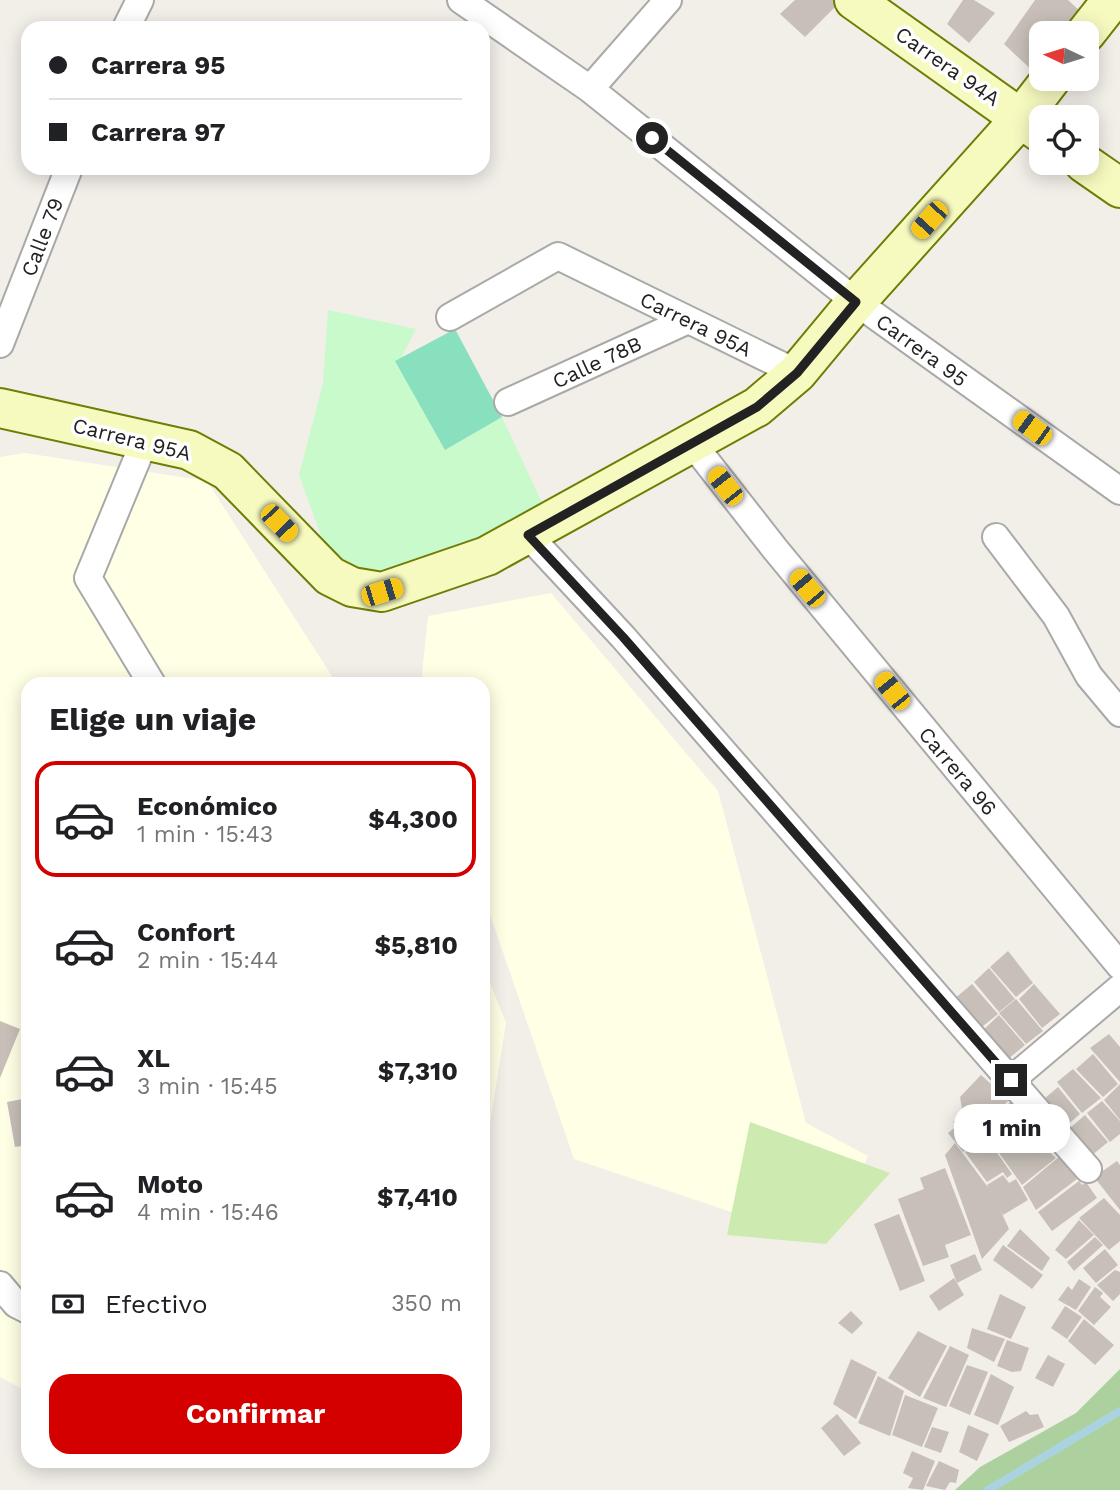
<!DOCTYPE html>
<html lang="es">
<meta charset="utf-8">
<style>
body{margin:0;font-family:"Work Sans",sans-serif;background:#f6f6f6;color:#202124;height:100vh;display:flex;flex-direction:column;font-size:26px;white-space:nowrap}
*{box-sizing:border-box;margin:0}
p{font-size:23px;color:#757577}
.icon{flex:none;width:38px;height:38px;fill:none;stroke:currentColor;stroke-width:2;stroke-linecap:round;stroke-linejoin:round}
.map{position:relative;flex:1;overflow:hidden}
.details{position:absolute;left:21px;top:677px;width:469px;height:791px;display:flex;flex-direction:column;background:#fff;border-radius:21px;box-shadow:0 4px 18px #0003}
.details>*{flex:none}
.guide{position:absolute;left:21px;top:21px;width:469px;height:154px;border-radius:21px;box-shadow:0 4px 18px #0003;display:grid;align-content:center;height:154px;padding:0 28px;background:#fff}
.needle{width:46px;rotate:274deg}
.controls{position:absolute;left:1029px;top:21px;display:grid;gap:14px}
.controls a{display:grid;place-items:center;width:70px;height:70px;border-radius:14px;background:#fff;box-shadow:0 4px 18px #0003;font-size:35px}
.end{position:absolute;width:32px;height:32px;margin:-16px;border:9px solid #222;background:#fff;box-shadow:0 0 0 4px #fff}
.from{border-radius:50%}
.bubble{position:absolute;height:49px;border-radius:21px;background:#fff;box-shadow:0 4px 18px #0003;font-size:23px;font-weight:700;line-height:49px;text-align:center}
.car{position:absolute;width:21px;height:42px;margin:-21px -10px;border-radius:9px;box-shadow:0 0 5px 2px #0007;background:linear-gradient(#f5c518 24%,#345 0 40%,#f5c518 0 76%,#345 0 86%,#f5c518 0)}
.guide b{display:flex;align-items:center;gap:24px;height:66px;font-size:26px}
.guide b+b{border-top:2px solid #e0e0e0}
.guide i{width:18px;height:18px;background:#202124}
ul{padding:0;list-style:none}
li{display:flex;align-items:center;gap:21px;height:116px;margin:0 14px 10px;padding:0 14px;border:4px solid transparent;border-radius:21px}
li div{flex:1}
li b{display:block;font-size:26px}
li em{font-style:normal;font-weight:700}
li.current{border-color:#d40000}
li>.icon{width:63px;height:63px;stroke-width:1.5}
h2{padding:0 28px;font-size:32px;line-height:84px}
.pay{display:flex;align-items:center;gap:18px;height:77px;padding:0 28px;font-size:26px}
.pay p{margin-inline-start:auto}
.cta{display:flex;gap:14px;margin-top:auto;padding:14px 28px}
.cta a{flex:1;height:80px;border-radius:21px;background:#d40000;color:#fff;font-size:28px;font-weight:700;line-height:80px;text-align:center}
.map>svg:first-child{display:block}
.education{fill:#ffffe5}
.grass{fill:#cdebb0}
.forest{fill:#add19e}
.park{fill:#c8facc}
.pitch{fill:#88e0be}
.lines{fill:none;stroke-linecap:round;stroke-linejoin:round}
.stream{stroke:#aad3df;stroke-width:8}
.building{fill:#c7bfb8}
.street-casing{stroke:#a9a9a9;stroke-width:30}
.secondary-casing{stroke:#707d05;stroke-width:42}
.street{stroke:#fff;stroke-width:26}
.secondary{stroke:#f7fabf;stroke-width:38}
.route{stroke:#222;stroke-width:9}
.labels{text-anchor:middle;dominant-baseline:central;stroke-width:7;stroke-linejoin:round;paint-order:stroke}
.street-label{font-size:21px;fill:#222;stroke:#fff}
</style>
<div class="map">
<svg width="1120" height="1490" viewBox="0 0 1120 1490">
<rect width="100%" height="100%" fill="#f2efe9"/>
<path class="education" d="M25,453L207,481L337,684H28V1392L0,1377V457Z
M551,593L718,791L806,1123L868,1156L826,1244L574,1159L483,894V684H421L428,616Z
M483,965L506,1023L483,1167Z"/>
<path class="grass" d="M750,1122L890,1173L826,1244L727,1235Z"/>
<path class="forest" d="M1120,1369V1490H955L980,1467L1076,1413Z"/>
<path class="park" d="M328,310L416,329L401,358L445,450L502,417L544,507L433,562L364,576L327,552L299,475L323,383Z"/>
<path class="pitch" d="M455,329L502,417L445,450L395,361Z"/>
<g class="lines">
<path class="stream" d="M988,1490L1120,1411"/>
</g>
<path class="building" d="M795,0H839L841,1L805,37L780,14Z
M963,0H974L995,13L969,43L947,24Z
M1035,0H1068L1082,13L1069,33H1041V70L1037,75L1004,44Z
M1008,951L1033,983L1016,997L990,967Z
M989,968L1015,999L999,1012L974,982Z
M972,984L998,1014L977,1031L953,1000Z
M1034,984L1060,1014L1042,1028L1019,999Z
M1016,999L1043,1031L1026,1044L999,1013Z
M999,1015L1025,1045L1002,1064L978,1035Z
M0,1021L20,1029L0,1078Z
M1109,1034L1120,1047V1082L1090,1048Z
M1093,1054L1118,1084L1103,1097L1076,1069Z
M1073,1069L1101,1098L1082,1113L1057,1082Z
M981,1075L1009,1100L983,1128L962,1109L960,1097Z
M1120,1084V1120L1104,1100Z
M1058,1087L1080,1114L1060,1131L1037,1105Z
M28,1098V1145L15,1147L7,1102Z
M1011,1101L1029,1119L1002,1144L985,1130Z
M1102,1101L1120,1121V1134L1110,1142L1087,1113Z
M964,1113L983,1136L963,1152L948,1133L958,1125L953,1122Z
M1085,1115L1108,1142L1085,1161L1062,1135Z
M1023,1127L1056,1158L1022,1185L997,1150Z
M988,1135L1000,1146L995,1150L1012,1174L1007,1178L1003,1172L987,1182L965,1152Z
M955,1143L993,1194L1009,1229L982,1259L945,1155Z
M1060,1156L1077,1179L1036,1210L1023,1187Z
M1117,1161L1120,1165V1210L1094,1177Z
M945,1168L971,1235L945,1245L949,1257L923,1266L898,1199L924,1189L920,1178Z
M1003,1175L1009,1183L1016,1179L1028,1200L1003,1215L987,1185Z
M1079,1181L1082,1185L1086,1182L1097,1198L1052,1231L1038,1212Z
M1104,1198L1120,1215V1241L1109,1250L1079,1218Z
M899,1214L925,1281L900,1291L874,1224Z
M1079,1220L1094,1235L1066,1259L1055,1250Z
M1020,1229L1050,1258L1042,1271L1007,1246Z
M1095,1237L1103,1245L1074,1271L1067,1262Z
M1003,1245L1043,1275L1032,1289L993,1260Z
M1105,1249L1118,1265L1096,1283L1083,1268Z
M975,1254L982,1270L957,1283L950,1265Z
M1115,1270L1120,1272V1294L1113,1301L1097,1285Z
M954,1278L964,1295L939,1311L929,1296Z
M1079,1279L1091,1287L1076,1310L1058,1300L1068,1286L1072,1290Z
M1095,1287L1103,1293L1100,1297L1111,1307L1094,1325L1078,1311Z
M1000,1294L1026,1307L1011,1339L987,1329Z
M1065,1306L1082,1317L1067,1339L1051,1328Z
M851,1311L863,1323L852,1334L838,1323Z
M1084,1319L1114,1345L1095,1365L1068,1341Z
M972,1328L1005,1339L994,1362L967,1348Z
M918,1331L947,1346L920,1397L888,1378Z
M1007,1340L1029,1348L1021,1371L1012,1372L997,1366Z
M950,1346L969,1355L946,1407L923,1398Z
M1048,1355L1065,1364L1053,1387L1035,1378Z
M851,1359L877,1372L856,1419L833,1404Z
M967,1365L988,1372L970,1415L949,1406Z
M991,1374L1014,1387L998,1425L974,1415Z
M878,1376L904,1391L890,1436L858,1423Z
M905,1395L938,1408L922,1447L892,1435Z
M1026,1411L1030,1415L1038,1414L1044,1427L1009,1442L1000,1426Z
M837,1414L861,1443L844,1456L821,1428Z
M968,1425L989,1434L977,1461L959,1452Z
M932,1427L949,1432L941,1453L924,1447Z
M912,1451L935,1461L923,1490L908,1488L913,1478L903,1473Z
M939,1461L959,1470L956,1483L950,1482L945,1490L926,1486Z"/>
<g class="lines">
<defs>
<path id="street" d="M461,0L590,89L856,302L1120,491
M126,28L140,0
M590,89L668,0
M450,317L558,256L797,373
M0,344L69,168
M508,402L686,321
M145,440L88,578L152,684
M692,443L775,549L1120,966
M528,535L623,637L1088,1169
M996,537L1056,616L1089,676L1120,713
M1011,1080L1120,988
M0,1285L16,1304L28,1310"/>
<path id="secondary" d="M854,0L1041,133
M1086,33L1112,0
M1084,163L1120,188
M0,408L189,450L228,471L330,576L352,587L382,592L487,556L757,407L797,373L856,302L1021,118L1051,79"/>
</defs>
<use href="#street" class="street-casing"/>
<use href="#secondary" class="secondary-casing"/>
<use href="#street" class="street"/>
<use href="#secondary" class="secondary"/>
</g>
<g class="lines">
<path class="route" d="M652,138L856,302L797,373L757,407L528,535L623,637L1011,1080"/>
</g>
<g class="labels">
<g class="street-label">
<text transform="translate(948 66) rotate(35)">Carrera 94A</text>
<text transform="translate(42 237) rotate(-69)">Calle 79</text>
<text transform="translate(696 324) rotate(26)">Carrera 95A</text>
<text transform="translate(922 350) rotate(36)">Carrera 95</text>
<text transform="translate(597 362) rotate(-25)">Calle 78B</text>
<text transform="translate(132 439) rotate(14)">Carrera 95A</text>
<text transform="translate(958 771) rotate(50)">Carrera 96</text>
</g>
</g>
</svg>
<div class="controls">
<a><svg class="needle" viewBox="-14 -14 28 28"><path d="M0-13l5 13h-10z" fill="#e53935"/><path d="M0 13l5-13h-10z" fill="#757577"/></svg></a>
<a><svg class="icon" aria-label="locate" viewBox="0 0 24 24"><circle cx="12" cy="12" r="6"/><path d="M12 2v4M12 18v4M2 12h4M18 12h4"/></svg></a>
</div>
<i class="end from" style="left:652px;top:138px"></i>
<i class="end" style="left:1011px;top:1080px"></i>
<div class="bubble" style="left:954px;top:1104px;width:116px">1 min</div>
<i class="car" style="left:929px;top:220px;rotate:222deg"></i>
<i class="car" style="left:1032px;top:428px;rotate:306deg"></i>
<i class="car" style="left:725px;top:486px;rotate:322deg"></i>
<i class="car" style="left:279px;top:523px;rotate:136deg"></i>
<i class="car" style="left:807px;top:588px;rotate:320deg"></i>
<i class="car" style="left:382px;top:592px;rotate:73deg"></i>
<i class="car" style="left:892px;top:691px;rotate:321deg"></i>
<div class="guide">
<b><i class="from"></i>Carrera 95</b>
<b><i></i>Carrera 97</b>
</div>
<section class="details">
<h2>Elige un viaje</h2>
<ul>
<li class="current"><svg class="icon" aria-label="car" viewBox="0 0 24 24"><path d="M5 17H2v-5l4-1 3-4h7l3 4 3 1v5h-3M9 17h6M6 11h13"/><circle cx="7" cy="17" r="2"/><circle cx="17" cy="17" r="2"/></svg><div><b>Económico</b><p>1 min · 15:43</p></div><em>$4,300</em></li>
<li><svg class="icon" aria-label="car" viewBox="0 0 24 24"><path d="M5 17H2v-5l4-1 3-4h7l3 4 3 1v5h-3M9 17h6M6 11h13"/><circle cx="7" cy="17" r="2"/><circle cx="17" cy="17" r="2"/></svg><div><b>Confort</b><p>2 min · 15:44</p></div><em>$5,810</em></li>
<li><svg class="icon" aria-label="car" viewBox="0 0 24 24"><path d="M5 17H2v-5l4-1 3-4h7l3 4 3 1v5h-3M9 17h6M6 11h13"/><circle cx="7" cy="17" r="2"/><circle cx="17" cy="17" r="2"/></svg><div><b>XL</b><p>3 min · 15:45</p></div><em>$7,310</em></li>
<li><svg class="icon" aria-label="car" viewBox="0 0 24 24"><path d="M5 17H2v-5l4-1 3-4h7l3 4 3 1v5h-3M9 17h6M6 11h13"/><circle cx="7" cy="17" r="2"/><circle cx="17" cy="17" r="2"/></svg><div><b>Moto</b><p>4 min · 15:46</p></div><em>$7,410</em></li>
</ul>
<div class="pay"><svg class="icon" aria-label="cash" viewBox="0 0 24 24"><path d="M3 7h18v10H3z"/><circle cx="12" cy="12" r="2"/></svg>Efectivo<p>350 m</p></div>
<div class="cta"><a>Confirmar</a></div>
</section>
</div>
